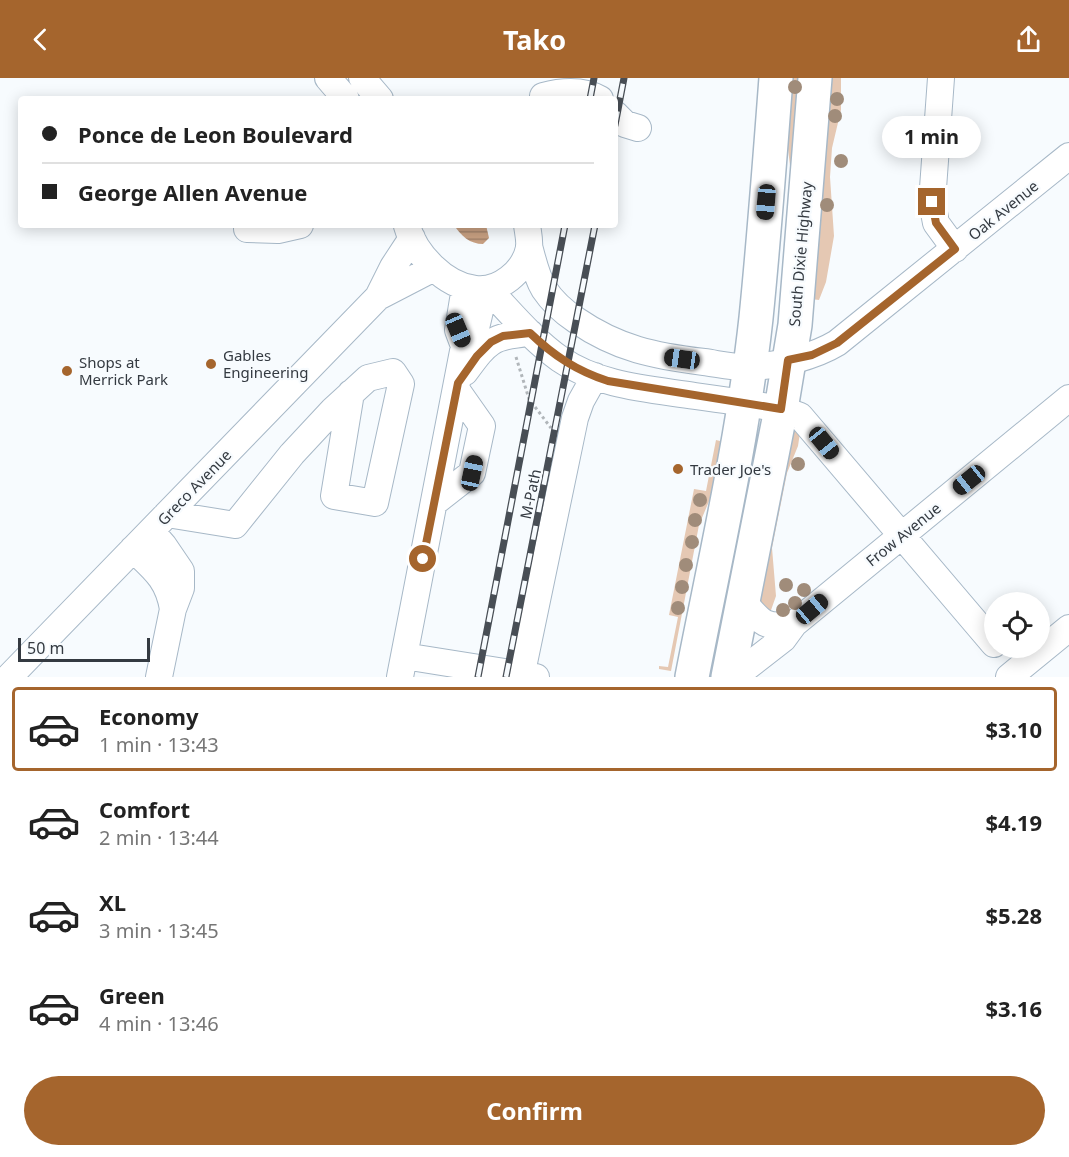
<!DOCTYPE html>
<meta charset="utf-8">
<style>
body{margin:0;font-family:"Noto Sans",sans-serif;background:#f2f2f2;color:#222;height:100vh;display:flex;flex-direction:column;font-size:22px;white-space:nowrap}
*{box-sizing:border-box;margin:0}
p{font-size:20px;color:#767676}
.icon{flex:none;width:33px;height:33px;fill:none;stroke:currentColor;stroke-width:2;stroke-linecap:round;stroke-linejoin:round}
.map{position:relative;height:599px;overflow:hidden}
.side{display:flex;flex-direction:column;background:#fff;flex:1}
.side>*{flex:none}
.hud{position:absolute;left:18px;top:18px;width:600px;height:132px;border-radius:6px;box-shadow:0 3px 15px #0003;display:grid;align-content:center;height:132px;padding:0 24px;background:#fff}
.buttons{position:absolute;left:984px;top:514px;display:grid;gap:12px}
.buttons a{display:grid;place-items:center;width:66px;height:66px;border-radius:50%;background:#fff;box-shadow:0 3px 15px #0003;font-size:30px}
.scale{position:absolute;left:18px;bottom:15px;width:132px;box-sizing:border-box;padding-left:6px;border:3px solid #343a41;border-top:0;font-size:16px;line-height:21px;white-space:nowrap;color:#343a41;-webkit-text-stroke:4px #f7fbfe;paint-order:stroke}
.end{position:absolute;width:27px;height:27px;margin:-14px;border:8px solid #a5652d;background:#fff;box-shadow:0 0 0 3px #fff}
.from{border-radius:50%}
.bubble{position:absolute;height:42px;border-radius:21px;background:#fff;box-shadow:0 3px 15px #0003;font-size:20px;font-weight:700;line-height:42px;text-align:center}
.car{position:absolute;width:18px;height:36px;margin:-18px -9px;border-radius:8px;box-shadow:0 0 4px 2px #0007;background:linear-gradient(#222 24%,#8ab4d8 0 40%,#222 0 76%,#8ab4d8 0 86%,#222 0)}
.hud b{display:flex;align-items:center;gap:21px;height:57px;font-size:22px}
.hud b+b{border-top:2px solid #e0e0e0}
.hud i{width:15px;height:15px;background:#222}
ul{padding:10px 0 0;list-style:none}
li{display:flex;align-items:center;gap:18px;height:84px;margin:0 12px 9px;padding:0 12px;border:3px solid transparent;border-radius:6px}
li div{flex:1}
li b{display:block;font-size:22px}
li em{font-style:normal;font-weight:700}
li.current{border-color:#a5652d}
li>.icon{width:54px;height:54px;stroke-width:1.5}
.primary-button{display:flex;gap:12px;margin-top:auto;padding:12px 24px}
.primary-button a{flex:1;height:69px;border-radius:36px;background:#a5652d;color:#fff;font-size:24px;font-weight:700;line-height:69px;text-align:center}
header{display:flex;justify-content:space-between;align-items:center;height:78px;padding:0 24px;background:#a5652d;color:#fff;font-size:27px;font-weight:700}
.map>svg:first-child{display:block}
.grass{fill:#e5c8b3}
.water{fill:url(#water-rules)}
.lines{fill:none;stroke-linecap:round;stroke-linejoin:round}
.minor-casing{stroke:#a7b8c7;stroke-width:28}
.highway-casing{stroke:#a7b8c7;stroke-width:36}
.path{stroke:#b1b6ba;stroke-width:3;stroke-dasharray:3 3;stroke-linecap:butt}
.minor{stroke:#fff;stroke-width:26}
.highway{stroke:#fff;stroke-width:33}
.rail-casing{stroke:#484e55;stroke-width:7}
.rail{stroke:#f7fbfe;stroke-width:4.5;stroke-dasharray:14;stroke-linecap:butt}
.tree{fill:#a08c7a}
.route{stroke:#a5652d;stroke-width:8}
.poi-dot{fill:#a5652d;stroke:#f7fbfe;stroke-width:2}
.labels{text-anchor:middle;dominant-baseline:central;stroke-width:4.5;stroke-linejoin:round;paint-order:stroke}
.street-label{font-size:15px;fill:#343a41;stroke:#f7fbfe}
.poi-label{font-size:15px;fill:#343a41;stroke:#f7fbfe;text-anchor:start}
</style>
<header><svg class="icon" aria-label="back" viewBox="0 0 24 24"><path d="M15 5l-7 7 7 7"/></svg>Tako<svg class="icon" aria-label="share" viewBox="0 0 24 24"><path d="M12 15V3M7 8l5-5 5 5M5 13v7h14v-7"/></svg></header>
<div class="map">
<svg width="1069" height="599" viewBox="0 0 1069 599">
<defs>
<pattern id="water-rules" width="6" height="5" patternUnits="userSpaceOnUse" patternTransform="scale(1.5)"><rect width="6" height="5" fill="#c8a082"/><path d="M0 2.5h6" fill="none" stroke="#a3836c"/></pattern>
</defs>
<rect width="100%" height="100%" fill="#f7fbfe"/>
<path class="grass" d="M791,0H800L792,97L791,96L786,54Z
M830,0H841V32L832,70L830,99L834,158L826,204L819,222L811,221Z
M801,348L798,368L787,395L772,470L776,518L770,535L760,534L759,510L790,350Z
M716,362L724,364L715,409L699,447L671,593L659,591V588L668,589L678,539L669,537L694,411L706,413Z"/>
<path class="water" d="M454,147H486L489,160L483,166C470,166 461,158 454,147Z"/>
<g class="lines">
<defs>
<path id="minor" d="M328,0L346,21
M362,0L380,21
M941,0L932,124L936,145L955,171
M543,18C562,13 582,11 600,21
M615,36L625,46L638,50
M407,148C415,176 444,207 475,211C499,214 524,194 529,170C530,162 528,155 527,147
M247,151L278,152L300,147
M529,168C533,182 536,198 544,211C552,223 564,234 576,242C618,271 655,278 704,284C719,286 735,290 750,289C777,288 814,279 837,265L1069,78
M488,211C511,235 533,262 560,281C598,308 650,311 695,318C724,322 753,326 781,331L800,338L994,566
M378,219L434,190
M464,268L458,252L465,209
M465,294C487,264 491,258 530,255
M435,424L472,395L482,348L456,311
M167,436L235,447L292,376L333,332L368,300L393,294L401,306L375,425L334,418L351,315
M151,453L164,468L181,493V510L173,531L159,599
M133,471C154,491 168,501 173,531
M743,523C761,545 765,551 794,546
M404,578L536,599
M9,599L378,219L393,189L412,160
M400,599L464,268L476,250L485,211
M521,599L575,340L581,323L595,298
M734,599L783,561L794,546L1069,320
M1009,599L1069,550"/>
<path id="highway" d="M692,599C715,481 743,360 756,240C764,161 770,80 776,0
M728,599L781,331L795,247L815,0"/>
</defs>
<use href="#minor" class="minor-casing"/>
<use href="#highway" class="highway-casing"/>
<path class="path" d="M516,279L529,321L551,350"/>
<use href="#minor" class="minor"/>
<use href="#highway" class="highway"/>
<defs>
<path id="rail" d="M590,21L594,0
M615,47L624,0
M478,599L565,147
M506,599L595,147"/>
</defs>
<use href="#rail" class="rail-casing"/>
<use href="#rail" class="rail"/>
</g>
<g class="tree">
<circle cx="795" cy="9" r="7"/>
<circle cx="837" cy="21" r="7"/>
<circle cx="835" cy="38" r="7"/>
<circle cx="841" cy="83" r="7"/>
<circle cx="827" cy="127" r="7"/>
<circle cx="798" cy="386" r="7"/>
<circle cx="700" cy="422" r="7"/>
<circle cx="695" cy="442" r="7"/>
<circle cx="692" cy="464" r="7"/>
<circle cx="686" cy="487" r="7"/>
<circle cx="786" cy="507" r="7"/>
<circle cx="682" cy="509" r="7"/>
<circle cx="804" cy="512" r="7"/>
<circle cx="795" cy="525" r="7"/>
<circle cx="678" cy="530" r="7"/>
<circle cx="783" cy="532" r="7"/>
</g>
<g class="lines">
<path class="route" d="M423,481L458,305L477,278L491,264L503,258L530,255C554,278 577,293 608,303L781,331L788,282L812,277L837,265L955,171L936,145L932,124"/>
</g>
<g class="poi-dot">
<circle cx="211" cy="286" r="6"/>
<circle cx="67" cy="293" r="6"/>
<circle cx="678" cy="391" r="6"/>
</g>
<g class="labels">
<g class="street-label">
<text transform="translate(1003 132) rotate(-39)">Oak Avenue</text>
<text transform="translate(800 176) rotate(-85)">South Dixie Highway</text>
<text transform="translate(194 409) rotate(-46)">Greco Avenue</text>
<text transform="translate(530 416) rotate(-78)">M-Path</text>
<text transform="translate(903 456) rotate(-39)">Frow Avenue</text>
</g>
<g class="poi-label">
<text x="223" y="277">Gables<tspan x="223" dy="17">Engineering</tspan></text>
<text x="79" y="284">Shops at<tspan x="79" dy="17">Merrick Park</tspan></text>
<text x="690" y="391">Trader Joe's</text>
</g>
</g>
</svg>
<div class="buttons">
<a><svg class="icon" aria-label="locate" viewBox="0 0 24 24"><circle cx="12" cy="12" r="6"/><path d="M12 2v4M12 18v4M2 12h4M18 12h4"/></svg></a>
</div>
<div class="scale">50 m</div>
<i class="end from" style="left:423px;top:481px"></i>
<i class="end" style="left:932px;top:124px"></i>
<div class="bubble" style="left:882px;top:38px;width:99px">1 min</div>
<i class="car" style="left:766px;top:124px;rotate:185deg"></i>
<i class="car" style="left:458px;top:252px;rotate:157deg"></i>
<i class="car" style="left:682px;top:281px;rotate:278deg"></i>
<i class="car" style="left:824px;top:365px;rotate:141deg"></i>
<i class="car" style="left:472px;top:395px;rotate:12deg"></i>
<i class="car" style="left:969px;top:402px;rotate:231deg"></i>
<i class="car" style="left:812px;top:531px;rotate:50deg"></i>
<div class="hud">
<b><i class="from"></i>Ponce de Leon Boulevard</b>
<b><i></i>George Allen Avenue</b>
</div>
</div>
<section class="side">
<ul>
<li class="current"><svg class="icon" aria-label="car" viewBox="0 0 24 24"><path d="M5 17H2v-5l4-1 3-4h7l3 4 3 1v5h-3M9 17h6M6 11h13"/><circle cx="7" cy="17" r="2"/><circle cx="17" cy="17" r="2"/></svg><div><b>Economy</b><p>1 min · 13:43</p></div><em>$3.10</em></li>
<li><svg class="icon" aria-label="car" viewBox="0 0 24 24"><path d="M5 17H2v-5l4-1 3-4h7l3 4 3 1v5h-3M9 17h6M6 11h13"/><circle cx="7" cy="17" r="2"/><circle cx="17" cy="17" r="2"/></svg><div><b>Comfort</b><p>2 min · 13:44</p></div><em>$4.19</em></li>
<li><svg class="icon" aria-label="car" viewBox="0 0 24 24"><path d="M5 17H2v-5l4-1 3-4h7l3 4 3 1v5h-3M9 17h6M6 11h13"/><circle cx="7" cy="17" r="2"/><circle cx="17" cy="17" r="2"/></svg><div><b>XL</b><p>3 min · 13:45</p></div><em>$5.28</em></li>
<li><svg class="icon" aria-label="car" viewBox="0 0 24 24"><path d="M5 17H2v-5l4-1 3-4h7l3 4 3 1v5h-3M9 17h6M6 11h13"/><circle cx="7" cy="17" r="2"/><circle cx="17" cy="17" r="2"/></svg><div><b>Green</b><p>4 min · 13:46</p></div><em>$3.16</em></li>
</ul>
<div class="primary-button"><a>Confirm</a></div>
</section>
